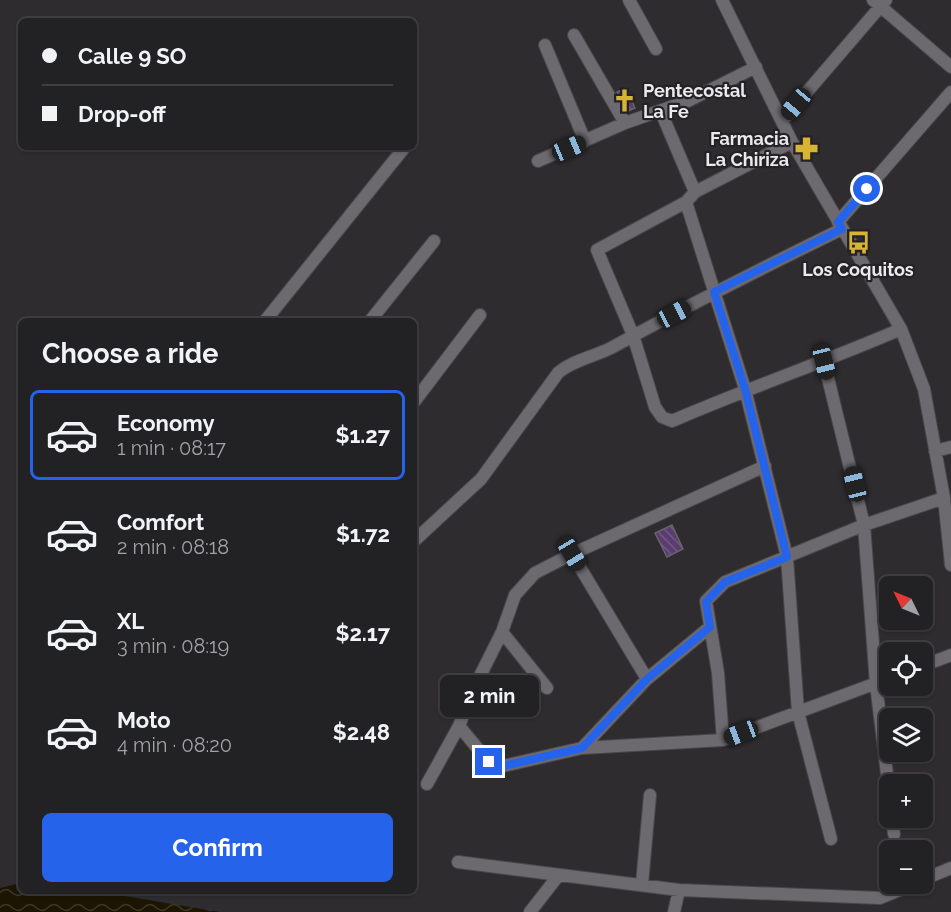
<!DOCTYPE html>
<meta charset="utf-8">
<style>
body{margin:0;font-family:Raleway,sans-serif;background:#2a292b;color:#f1f3f6;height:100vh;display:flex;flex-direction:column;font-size:22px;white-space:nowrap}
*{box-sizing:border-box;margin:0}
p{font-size:20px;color:#a2a3a6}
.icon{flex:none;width:33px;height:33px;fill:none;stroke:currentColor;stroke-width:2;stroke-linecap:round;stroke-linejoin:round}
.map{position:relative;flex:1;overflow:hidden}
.side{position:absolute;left:18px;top:318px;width:399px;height:576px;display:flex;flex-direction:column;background:#222123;border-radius:9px;box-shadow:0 2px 4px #0004,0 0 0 2px #3f3e41}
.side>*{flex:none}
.hud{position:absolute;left:18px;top:18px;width:399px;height:132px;border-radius:9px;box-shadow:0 2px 4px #0004,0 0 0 2px #3f3e41;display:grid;align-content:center;height:132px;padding:0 24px;background:#222123}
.needle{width:39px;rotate:313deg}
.tools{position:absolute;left:879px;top:576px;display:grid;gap:12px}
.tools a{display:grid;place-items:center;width:54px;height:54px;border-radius:9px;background:#222123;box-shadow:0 2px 4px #0004,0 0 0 2px #3f3e41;font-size:30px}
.end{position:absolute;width:27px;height:27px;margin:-14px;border:8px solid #2563eb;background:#fff;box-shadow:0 0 0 3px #fff}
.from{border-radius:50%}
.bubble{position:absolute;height:42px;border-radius:9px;background:#222123;box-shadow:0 2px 4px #0004,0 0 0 2px #3f3e41;font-size:20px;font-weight:700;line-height:42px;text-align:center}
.car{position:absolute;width:18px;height:36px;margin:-18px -9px;border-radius:8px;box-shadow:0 0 4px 2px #0007;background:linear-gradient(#222 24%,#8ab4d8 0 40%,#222 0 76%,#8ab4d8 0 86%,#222 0)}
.hud b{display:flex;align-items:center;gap:21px;height:57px;font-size:22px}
.hud b+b{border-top:2px solid #3f3e41}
.hud i{width:15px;height:15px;background:#f1f3f6}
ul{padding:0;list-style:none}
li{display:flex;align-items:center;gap:18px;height:90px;margin:0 12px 9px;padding:0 12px;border:3px solid transparent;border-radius:9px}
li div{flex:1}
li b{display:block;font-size:22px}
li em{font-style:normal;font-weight:700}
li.on{border-color:#2563eb}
li>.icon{width:54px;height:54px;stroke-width:1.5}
h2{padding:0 24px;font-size:27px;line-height:72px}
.button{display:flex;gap:12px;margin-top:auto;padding:12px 24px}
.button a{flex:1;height:69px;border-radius:9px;background:#2563eb;color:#fff;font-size:24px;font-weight:700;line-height:69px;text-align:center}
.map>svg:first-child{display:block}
.water{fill:url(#water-waves)}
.building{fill:url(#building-back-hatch);stroke:#68656a;stroke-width:1.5}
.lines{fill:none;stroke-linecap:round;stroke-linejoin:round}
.minor-casing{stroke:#49474a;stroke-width:14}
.minor{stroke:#6d6a6f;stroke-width:12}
.route{stroke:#2563eb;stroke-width:8}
.labels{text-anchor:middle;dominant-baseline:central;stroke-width:4.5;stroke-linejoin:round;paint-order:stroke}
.poi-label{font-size:18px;font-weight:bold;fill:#ebe9ec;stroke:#242225;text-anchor:start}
</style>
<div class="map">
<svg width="951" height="912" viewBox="0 0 951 912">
<defs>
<pattern id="water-waves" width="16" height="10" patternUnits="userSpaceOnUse" patternTransform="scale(1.5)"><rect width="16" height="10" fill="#1b1502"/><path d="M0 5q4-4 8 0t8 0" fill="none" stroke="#3c3727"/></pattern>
<pattern id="building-back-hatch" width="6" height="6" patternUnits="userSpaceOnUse" patternTransform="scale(1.5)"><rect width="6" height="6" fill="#5a3d6f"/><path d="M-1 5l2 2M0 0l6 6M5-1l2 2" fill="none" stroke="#725984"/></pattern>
</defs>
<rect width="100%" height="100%" fill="#2e2c2f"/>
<path class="water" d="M21,883V891H95L220,912H0V888Z"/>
<path class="building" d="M626,88L635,108L628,111L617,92Z
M672,525L683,549L667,557L655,533Z"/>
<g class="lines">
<defs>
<path id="minor" d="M629,0L656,49
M722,0L792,142L901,329L924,389L944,498L951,565
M873,0L951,67
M574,35L625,123
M545,45L585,141
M661,112L695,192
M782,121L886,0
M792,142L695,192L686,202L597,250L633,335L655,407L662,417L672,421C748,388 825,362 901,329
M538,161L625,123L688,101L756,67
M686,202L745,389L787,557L798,712L831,839
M838,222L951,92
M265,321L404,148
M370,321L434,241
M824,362L864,525L876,684L890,799
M414,402L480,315
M935,451L951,447
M414,541L481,479L558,373C571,361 593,357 611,348C687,306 764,267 842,229
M572,554L647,679
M502,632L547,688
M922,666L951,655
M459,726L489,762L503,766L582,748L723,740L890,678
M723,740L718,673L706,601L725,582L864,525L944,498
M582,748L647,679L710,627
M427,784L459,726L474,688L502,632L515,595L535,573L572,554L765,466
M892,818L894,834
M458,862L679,890L880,898L914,884
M922,880L951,868
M642,884L650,795
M530,912L558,876
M674,912L679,890"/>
</defs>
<use href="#minor" class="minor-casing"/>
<use href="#minor" class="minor"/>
</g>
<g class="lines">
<path class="route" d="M489,762L503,766L582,748L647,679L710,627L706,602L725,582L787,557L745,389L714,292L842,229L838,222L867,189"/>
</g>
<defs>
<symbol id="church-bare" viewBox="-9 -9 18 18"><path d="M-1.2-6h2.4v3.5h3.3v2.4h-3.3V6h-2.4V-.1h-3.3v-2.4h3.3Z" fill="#d7b434" stroke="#242225" stroke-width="2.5" paint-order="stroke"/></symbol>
<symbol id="pharmacy-bare" viewBox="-9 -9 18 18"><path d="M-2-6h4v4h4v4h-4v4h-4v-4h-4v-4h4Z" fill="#d7b434" stroke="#242225" stroke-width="2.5" paint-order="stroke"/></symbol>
<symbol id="bus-bare" viewBox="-9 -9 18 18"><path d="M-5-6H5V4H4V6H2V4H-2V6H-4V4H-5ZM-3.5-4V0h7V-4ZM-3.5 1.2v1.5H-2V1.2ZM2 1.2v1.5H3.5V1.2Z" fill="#d7b434" stroke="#242225" stroke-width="2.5" paint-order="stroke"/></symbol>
</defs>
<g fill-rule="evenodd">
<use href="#church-bare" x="608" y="84" width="33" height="33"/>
<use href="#pharmacy-bare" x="790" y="132" width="33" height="33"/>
<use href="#bus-bare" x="842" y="226" width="33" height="33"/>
</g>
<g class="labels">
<g class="poi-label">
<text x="643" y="90">Pentecostal<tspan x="643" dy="21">La Fe</tspan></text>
<text x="789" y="138" text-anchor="end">Farmacia<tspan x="789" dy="21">La Chiriza</tspan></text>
<text x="858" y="269" text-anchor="middle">Los Coquitos</text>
</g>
</g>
</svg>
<div class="tools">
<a><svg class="needle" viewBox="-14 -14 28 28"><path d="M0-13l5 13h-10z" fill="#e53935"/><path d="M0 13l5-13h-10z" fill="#a2a3a6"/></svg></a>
<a><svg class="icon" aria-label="locate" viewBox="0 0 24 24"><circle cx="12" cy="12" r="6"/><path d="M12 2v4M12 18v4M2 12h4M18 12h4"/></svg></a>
<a><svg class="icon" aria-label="layers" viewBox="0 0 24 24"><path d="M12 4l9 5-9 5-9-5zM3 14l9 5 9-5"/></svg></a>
<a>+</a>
<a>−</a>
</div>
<i class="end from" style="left:867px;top:189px"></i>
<i class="end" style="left:489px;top:762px"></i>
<div class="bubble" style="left:440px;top:675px;width:99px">2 min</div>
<i class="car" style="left:796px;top:104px;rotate:220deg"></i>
<i class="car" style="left:569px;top:148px;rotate:67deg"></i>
<i class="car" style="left:674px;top:314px;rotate:62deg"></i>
<i class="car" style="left:824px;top:362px;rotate:166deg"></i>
<i class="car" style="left:855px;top:484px;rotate:346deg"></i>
<i class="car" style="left:572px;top:554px;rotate:149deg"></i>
<i class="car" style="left:741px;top:733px;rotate:249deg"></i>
<div class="hud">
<b><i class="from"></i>Calle 9 SO</b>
<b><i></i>Drop-off</b>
</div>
<section class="side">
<h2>Choose a ride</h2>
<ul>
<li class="on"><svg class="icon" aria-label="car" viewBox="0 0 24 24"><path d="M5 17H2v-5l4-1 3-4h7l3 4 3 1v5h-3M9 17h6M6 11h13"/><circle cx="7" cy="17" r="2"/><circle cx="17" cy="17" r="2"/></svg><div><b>Economy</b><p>1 min · 08:17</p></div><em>$1.27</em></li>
<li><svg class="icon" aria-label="car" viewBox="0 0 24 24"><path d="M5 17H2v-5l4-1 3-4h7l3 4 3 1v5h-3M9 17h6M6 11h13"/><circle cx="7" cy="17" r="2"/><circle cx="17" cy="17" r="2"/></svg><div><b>Comfort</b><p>2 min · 08:18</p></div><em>$1.72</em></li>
<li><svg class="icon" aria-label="car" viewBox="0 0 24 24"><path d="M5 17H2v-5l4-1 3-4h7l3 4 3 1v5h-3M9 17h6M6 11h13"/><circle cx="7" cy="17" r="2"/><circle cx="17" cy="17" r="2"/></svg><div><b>XL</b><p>3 min · 08:19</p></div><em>$2.17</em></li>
<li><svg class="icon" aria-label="car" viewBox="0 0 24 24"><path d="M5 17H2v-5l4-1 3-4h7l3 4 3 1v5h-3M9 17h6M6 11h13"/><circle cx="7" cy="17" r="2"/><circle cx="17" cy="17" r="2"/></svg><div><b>Moto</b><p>4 min · 08:20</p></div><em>$2.48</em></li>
</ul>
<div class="button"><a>Confirm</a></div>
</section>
</div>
